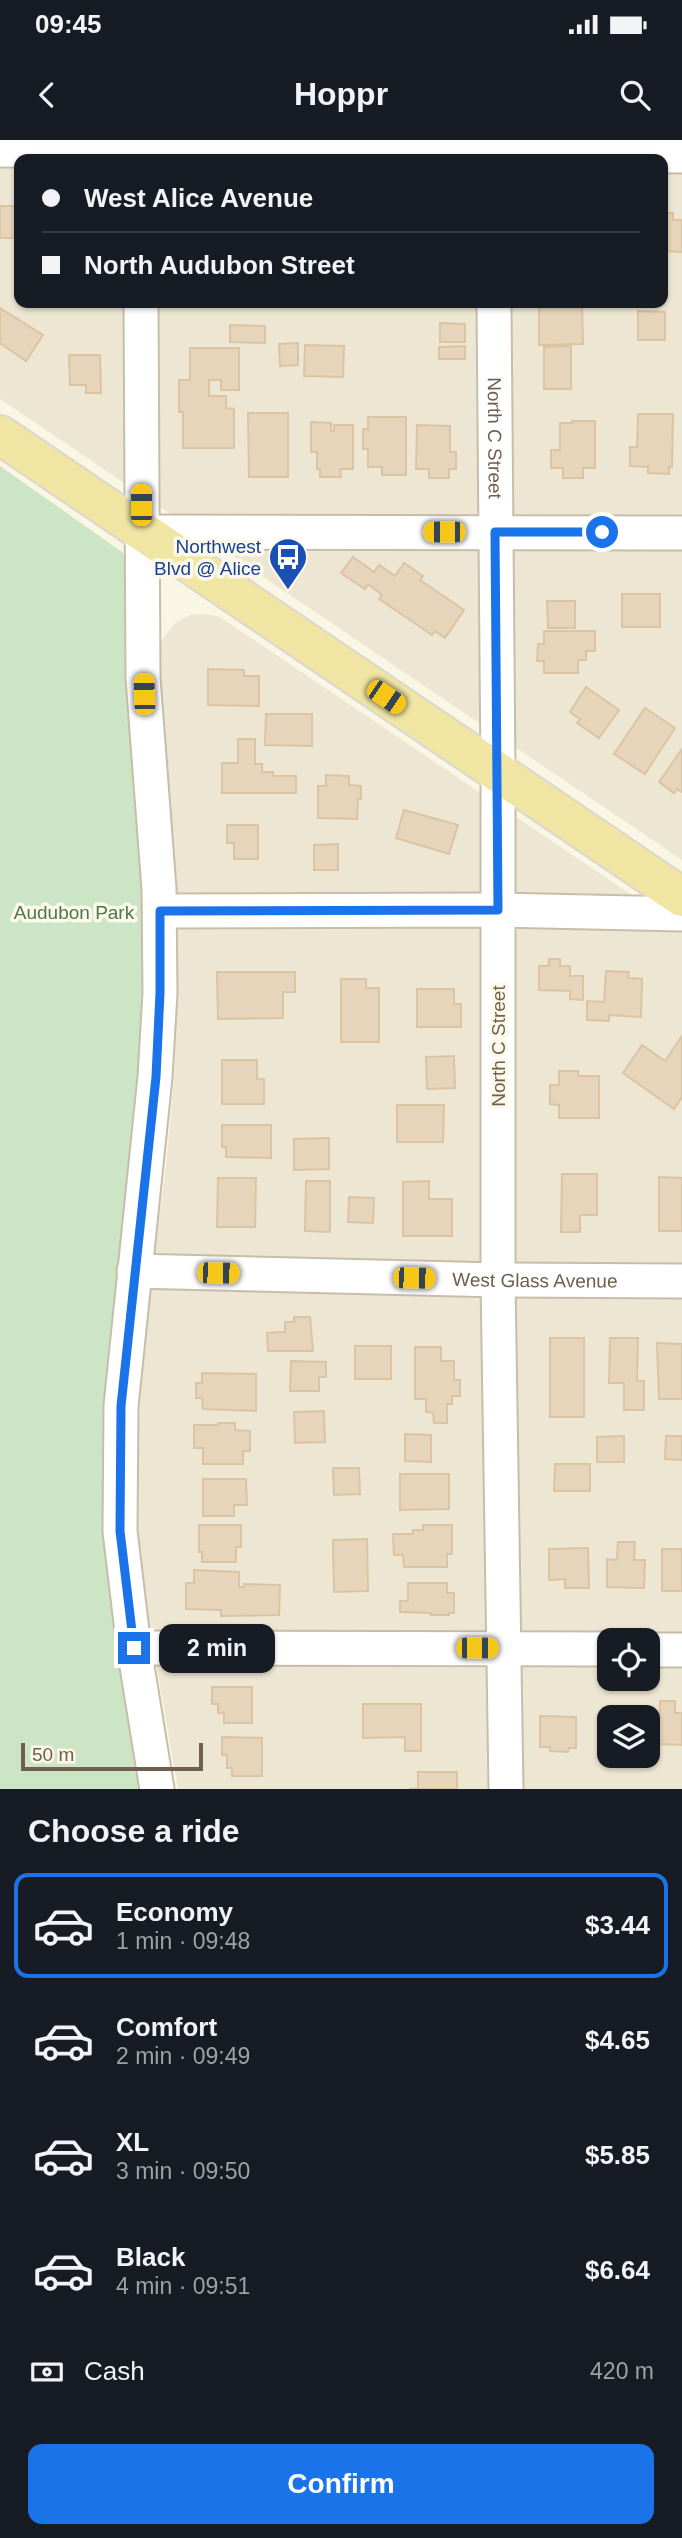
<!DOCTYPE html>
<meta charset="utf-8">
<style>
body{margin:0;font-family:Arial,sans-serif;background:#242831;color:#f1f3f6;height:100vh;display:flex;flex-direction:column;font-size:26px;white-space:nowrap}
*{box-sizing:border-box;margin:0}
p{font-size:23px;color:#9ea1a6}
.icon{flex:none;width:38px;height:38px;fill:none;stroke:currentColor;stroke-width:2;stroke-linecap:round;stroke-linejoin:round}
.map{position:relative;height:1649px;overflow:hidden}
.panel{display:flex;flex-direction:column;background:#171b24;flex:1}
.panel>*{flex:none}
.banner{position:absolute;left:14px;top:14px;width:654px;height:154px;border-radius:14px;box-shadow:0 2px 5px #0004;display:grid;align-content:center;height:154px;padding:0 28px;background:#171b24}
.fabs{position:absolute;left:597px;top:1488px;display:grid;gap:14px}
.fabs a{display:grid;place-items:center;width:63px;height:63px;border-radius:14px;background:#171b24;box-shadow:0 2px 5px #0004;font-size:35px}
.scale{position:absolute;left:21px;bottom:18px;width:182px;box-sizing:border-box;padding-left:7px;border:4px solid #6f604d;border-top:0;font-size:19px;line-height:24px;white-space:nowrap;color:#6f604d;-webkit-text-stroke:5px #fdf9ea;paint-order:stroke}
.end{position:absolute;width:32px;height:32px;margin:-16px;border:9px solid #1a73e8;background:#fff;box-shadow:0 0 0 4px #fff}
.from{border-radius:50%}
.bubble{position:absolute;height:49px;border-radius:14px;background:#171b24;box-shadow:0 2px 5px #0004;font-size:23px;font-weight:600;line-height:49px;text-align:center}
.car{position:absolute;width:21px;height:42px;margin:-21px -10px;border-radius:9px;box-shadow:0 0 5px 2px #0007;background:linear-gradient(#f5c518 24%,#345 0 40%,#f5c518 0 76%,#345 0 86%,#f5c518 0)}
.banner b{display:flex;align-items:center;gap:24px;height:66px;font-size:26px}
.banner b+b{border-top:2px solid #363941}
.banner i{width:18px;height:18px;background:#f1f3f6}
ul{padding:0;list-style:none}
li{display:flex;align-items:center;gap:21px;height:105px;margin:0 14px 10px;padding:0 14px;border:4px solid transparent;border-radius:14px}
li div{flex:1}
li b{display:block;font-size:26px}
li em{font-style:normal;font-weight:600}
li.on{border-color:#1a73e8}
li>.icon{width:63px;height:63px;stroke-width:1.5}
h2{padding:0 28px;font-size:32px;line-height:84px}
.pay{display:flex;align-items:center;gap:18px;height:77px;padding:0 28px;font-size:26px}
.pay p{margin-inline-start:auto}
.cta{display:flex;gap:14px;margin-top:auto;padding:14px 28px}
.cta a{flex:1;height:80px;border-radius:14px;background:#1a73e8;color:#fff;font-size:28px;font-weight:600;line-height:80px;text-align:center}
.status{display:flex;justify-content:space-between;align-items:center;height:49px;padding:0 35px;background:#171b24;direction:ltr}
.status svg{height:19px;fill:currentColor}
header{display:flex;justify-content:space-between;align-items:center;height:91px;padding:0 28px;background:#171b24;font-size:32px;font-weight:600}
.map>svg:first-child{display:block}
.residential{fill:#ede6d2;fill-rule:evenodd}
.green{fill:#cbe5c5}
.building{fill:#e6d5ba;stroke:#dcc4a2;stroke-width:2}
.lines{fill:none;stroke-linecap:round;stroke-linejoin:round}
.minor-casing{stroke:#c7bdaa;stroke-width:37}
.major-casing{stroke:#dad6d1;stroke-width:42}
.minor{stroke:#fff;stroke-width:33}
.major{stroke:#f1e5a4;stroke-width:38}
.route{stroke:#1a73e8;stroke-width:9}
.labels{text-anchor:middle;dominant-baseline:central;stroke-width:7;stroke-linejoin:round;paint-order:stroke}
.street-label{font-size:19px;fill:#6f604d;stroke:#fdf9ea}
.transit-label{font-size:19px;fill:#164399;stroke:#fdf9ea;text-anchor:end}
.park-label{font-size:19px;fill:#4d794a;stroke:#fdf9ea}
</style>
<div class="status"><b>09:45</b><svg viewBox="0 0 49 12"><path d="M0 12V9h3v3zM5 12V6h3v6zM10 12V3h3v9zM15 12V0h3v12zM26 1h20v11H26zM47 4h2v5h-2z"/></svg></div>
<header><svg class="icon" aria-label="back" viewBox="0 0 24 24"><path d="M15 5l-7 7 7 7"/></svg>Hoppr<svg class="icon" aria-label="search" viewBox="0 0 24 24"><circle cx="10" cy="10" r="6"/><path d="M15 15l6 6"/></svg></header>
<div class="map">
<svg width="682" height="1649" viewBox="0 0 682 1649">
<rect width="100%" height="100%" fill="#f9f6e4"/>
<path class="residential" d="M0,0H682V720L0,259ZM19,19H663V163H19Z
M206,474L220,477L682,789V1649H178L149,1481L137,1379L141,1213L166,1027L174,939L177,833L175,744L156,519L162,500L174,484L190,475ZM609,1500H648V1538H609ZM609,1577H648V1615H609Z"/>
<path class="green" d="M0,326L122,412L128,422L148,769V913L111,1244L149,1649H0Z"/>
<path class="building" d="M0,66H19V98H0Z
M663,73H673V80H682V112L663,111Z
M552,163H582L583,204L539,205V167H552Z
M0,168L43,195L26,221L0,203Z
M638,171L665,172V200H638Z
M440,183L465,184V202H440Z
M230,185L265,186V203L230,202Z
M298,203V225L280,226L279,204Z
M305,205L344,206L343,237L304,236Z
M465,206V219H439V207Z
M571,206V249H544V207Z
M190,208H239V250H221V240H209V256H226V268L234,269V308H183V272H179V240H190Z
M69,215H100L101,253H86V245H70Z
M248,273H288V337H249Z
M638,274H673L672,327H669V334L648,333V327L630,326V307H637Z
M368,277H406V335H382V327H368V309H363V289H368Z
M572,281H595V328H583V338H563V328H551V310H560V283H572Z
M311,282L331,283V291H334V285H353V329H340L341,337H320V329H317V312H311Z
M417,285L450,286V312H456V329H449V338H429V329H416Z
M353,417L374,432L379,425L395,436L404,423L423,436L420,440L464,470L445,498L435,491L432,495L379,459L382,455L368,444L365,449L341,433Z
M622,454H660V487H622Z
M547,461H575V488H548Z
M544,491H595V511H586V520H578V533H544V521H537L538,504H544Z
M208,529L244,530V536H259V566L208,565Z
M586,547L619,570L599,598L577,583L580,579L570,572Z
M645,568L675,588L645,634L614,614Z
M266,574H312V606L265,605Z
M238,599H255V624H262V632H273V636H296V653H222V623H238Z
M682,609V652L677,649L674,653L659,642Z
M326,635L349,636V645L361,646V659H358L357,679L318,678V646H326Z
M404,670L458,685L449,714L396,698Z
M227,685H258V719H234V703H227Z
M338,704V730H314V705Z
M549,819H560V826H570V836H583V860L570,859V851L539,850V826H549Z
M606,831L629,832L628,838L642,839L641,877L609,875V881L587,880V861L604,862Z
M217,832H295V852H283V878L218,879Z
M341,839H366V848H379V902H341Z
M417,849H454V864H461V887H417Z
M682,896V957L674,969L623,933L642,905L665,921Z
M454,916L455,948L427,949L426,917Z
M222,920H257V939H264V964H222Z
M559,931H578V936H599V978H559V965L550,964V945H559Z
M397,965H444L443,1002H397Z
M222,985H271V1018L226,1017V1007H222Z
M329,998V1029L294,1030V999Z
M562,1034H597V1075H580V1092H561Z
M659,1037L682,1038V1091H659Z
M218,1038H256L255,1087H217Z
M306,1041H330V1092L305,1091Z
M429,1041V1059H452V1096H403V1042Z
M349,1057L374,1058L373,1083L348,1082Z
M294,1177H310L313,1211H268L267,1193L285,1192V1182H294Z
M550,1198H584V1277H550Z
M610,1198H638L637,1241H644V1270H624V1243H609Z
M657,1203L682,1204V1259H659Z
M355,1206H391V1239H355Z
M415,1207H441V1221H454V1240H460V1256H452V1264H447V1283H434L433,1273L426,1272V1259H415Z
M291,1221L326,1222V1237H319V1251H290Z
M202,1233L256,1234V1271L203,1269L202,1258H196V1243H202Z
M324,1271L325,1302L295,1303L294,1272Z
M218,1283H235V1290L250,1291V1311H243V1324H203V1308H194V1285H218Z
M405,1294L431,1295V1322L405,1321Z
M624,1296V1322H597V1297Z
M666,1296H682V1320L665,1319Z
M555,1324H590V1351H554Z
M333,1328H359L360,1354L334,1355Z
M400,1334H449V1369L400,1370Z
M203,1339H246L247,1365H234V1376H203Z
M199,1385H241V1407H236V1422H202V1412H199Z
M423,1385H452V1414H447V1427H404L403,1415H394L393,1394H413V1390H423Z
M367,1399L368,1451L334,1452L333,1400Z
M618,1402H635L634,1420H645L644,1448L607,1447V1419L617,1420Z
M588,1408L589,1448H565V1439L549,1440V1409Z
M662,1409H682V1451H662Z
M194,1430L239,1432V1447H244V1444L280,1445L279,1475L221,1476V1470L186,1469V1443H194Z
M408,1443H447V1453H454V1473H449V1475H431V1473L400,1472V1461H408Z
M212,1547H252V1583H224V1573H218V1564H212Z
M660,1561H675V1573H682V1605L658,1604Z
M363,1564H421V1611H405V1597L363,1598Z
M616,1568H629V1574H641V1577H610V1573H616Z
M540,1576L576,1577V1608H569L568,1612L550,1611V1607H540Z
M222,1597L262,1598V1636H232V1628H227V1615H222Z
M610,1615H641V1617H630V1622H610Z
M418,1632H457V1649H409L418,1648Z"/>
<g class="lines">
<defs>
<g id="minor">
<path d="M0,10L682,16"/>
<path d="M141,163L143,538L159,749L160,853L155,937L121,1266L120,1391L134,1508L157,1649"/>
<path id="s1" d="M494,163L498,633V1140L506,1649"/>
<path d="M142,392L682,393"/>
<path d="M160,771L498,770L682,774"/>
<path id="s2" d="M134,1131L498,1140L682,1141"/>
<path d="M134,1508L609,1509"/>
<path d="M648,1510H682"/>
</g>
<path id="major" d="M0,295L682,757"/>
</defs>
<use href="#minor" class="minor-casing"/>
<use href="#major" class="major-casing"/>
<use href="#minor" class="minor"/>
<use href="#major" class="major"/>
</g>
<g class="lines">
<path class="route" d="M134,1508L120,1391L121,1266L156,937L160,853V771L498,770L495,392H602"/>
</g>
<defs>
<symbol id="bus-pin" viewBox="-11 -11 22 30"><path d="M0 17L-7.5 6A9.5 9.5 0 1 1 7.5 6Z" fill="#1a4fb4" stroke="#fdf9ea"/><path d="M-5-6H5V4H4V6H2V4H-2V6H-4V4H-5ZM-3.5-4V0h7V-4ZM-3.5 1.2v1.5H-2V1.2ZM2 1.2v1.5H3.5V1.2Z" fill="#fff"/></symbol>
</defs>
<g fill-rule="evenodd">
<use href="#bus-pin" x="266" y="395" width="44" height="60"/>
</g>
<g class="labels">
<g class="street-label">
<text stroke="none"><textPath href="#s1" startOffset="135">North C Street</textPath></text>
<text transform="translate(498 906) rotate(-90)">North C Street</text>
<text stroke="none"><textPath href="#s2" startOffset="401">West Glass Avenue</textPath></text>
</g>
<g class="transit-label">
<text x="261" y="406">Northwest<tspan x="261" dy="22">Blvd @ Alice</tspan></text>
</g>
<g class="park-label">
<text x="74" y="772">Audubon Park</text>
</g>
</g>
</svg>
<div class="fabs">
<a><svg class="icon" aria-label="locate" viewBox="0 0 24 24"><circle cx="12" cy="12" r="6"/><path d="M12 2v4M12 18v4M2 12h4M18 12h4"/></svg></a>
<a><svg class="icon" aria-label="layers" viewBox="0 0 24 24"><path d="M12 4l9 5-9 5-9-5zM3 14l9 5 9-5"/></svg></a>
</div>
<div class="scale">50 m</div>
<i class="end from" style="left:602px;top:392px"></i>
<i class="end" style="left:134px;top:1508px"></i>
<div class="bubble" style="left:159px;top:1484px;width:116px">2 min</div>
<i class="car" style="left:141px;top:365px;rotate:0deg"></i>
<i class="car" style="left:444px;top:392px;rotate:270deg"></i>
<i class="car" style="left:144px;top:554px;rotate:358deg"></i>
<i class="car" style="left:386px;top:557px;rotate:124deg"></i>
<i class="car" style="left:218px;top:1133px;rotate:91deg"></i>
<i class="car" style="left:414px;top:1138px;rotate:91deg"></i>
<i class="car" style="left:477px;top:1508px;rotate:90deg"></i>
<div class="banner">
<b><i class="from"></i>West Alice Avenue</b>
<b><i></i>North Audubon Street</b>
</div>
</div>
<section class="panel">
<h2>Choose a ride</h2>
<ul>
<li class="on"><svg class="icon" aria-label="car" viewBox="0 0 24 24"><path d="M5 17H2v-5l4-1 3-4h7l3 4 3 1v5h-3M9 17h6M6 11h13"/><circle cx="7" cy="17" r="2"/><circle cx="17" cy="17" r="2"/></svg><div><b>Economy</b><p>1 min · 09:48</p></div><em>$3.44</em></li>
<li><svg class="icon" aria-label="car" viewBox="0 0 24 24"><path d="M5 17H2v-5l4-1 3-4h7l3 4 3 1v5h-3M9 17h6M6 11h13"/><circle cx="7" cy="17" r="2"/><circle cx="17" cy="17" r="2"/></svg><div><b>Comfort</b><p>2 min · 09:49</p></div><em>$4.65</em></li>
<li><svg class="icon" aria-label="car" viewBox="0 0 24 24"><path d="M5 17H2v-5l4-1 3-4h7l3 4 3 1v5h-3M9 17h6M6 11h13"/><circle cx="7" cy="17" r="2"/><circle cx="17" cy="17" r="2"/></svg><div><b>XL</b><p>3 min · 09:50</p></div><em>$5.85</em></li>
<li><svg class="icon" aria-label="car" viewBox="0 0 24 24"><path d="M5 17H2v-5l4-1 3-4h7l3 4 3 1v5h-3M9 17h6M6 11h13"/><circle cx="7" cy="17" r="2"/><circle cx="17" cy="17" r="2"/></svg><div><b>Black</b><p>4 min · 09:51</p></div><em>$6.64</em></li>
</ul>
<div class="pay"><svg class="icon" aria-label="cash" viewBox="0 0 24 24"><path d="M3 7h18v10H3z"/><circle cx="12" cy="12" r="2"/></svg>Cash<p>420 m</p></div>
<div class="cta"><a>Confirm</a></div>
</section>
